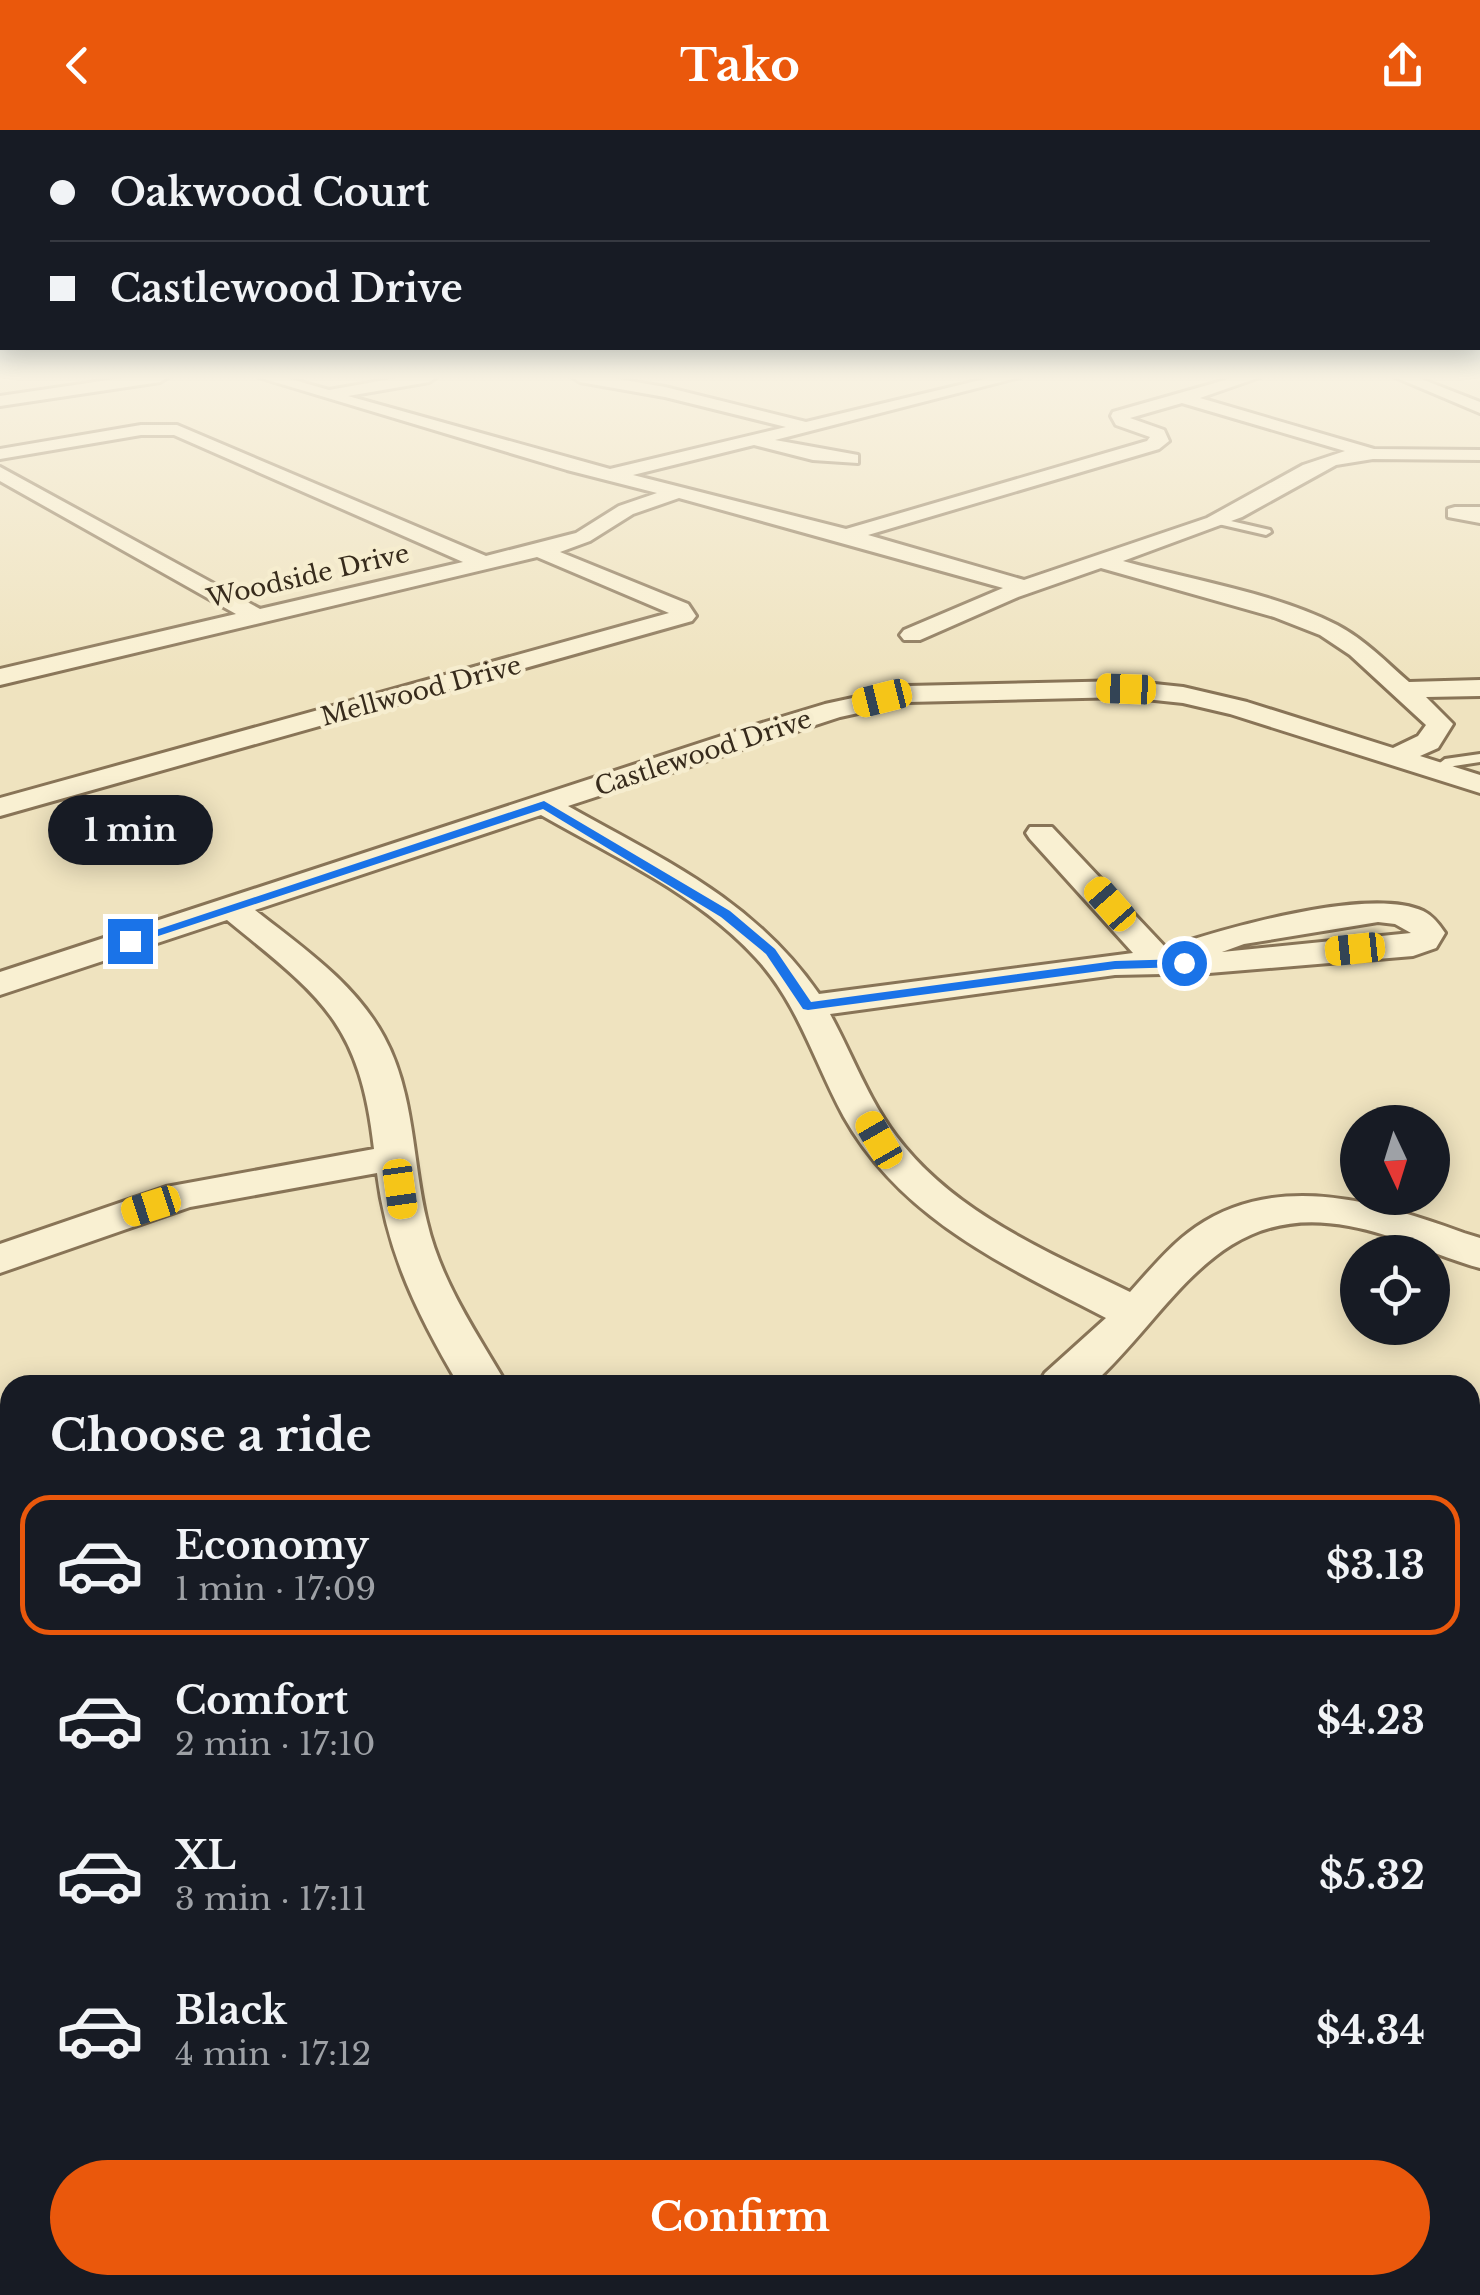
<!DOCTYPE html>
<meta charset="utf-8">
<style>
body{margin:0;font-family:"Libre Baskerville",serif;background:#20242c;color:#f1f3f6;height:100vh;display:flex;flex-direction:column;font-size:38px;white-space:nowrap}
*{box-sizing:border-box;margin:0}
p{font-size:32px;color:#9ea1a6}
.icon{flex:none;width:55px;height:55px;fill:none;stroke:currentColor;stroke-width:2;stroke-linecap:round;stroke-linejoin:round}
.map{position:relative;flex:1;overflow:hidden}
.sheet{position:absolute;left:0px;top:1245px;width:1480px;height:920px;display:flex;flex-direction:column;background:#171b24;border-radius:30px 30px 0 0;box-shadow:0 5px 25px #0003}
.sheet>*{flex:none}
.hud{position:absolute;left:0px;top:0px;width:1480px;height:220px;box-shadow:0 5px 25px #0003;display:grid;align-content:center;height:220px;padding:0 50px;background:#171b24}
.needle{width:65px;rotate:176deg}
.tools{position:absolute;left:1340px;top:975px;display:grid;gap:20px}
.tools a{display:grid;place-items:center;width:110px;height:110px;border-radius:50%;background:#171b24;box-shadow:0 5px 25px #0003;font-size:50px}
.end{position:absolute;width:45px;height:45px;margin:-22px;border:12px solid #1a73e8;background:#fff;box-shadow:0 0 0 5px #fff}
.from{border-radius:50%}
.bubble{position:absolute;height:70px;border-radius:35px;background:#171b24;box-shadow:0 5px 25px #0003;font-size:32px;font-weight:800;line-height:70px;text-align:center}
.car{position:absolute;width:30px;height:60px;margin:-30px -15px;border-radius:12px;box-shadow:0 0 8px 2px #0007;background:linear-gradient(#f5c518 24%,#345 0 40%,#f5c518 0 76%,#345 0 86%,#f5c518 0)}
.hud b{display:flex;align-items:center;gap:35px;height:95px;font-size:38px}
.hud b+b{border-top:2px solid #363941}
.hud i{width:25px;height:25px;background:#f1f3f6}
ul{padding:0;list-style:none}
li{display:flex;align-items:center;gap:30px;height:140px;margin:0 20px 15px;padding:0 30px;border:5px solid transparent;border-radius:30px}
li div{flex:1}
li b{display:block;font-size:38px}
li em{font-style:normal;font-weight:800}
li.selected{border-color:#ea580c}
li>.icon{width:90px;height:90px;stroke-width:1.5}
h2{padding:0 50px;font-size:45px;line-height:120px}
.cta{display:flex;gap:20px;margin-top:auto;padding:20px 50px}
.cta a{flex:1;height:115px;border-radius:60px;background:#ea580c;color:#fff;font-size:40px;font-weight:800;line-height:115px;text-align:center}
header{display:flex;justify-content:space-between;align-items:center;height:130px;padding:0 50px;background:#ea580c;color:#fff;font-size:45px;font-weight:800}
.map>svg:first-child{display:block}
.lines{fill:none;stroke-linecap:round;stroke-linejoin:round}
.service-casing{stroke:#887457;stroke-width:6}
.minor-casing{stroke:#887457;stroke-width:6}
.service{fill:#f9f0d2;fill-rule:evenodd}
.minor{fill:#f9f0d2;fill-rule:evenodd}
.route{fill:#1a73e8}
.labels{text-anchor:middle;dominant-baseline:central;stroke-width:9;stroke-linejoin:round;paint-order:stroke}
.far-street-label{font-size:25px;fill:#372b1c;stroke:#f6edcf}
</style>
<header><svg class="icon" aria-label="back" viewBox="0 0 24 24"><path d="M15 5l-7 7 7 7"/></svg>Tako<svg class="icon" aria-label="share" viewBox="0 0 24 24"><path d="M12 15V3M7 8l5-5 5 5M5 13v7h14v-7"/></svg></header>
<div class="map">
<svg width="1480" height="2165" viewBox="0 0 1480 2165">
<rect width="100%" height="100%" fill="#efe3bf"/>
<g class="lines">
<defs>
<path id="service" d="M1218,388L1270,400L1271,402L1266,405L1214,393Z
M1480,624V632L1454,636L1438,644L1431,640L1445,629Z"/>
<path id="minor" d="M129,247H168L160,252L0,276V266Z
M258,247H283L329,260L402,247H437L429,252L348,266L610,339L786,297L665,267L580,252L572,247H606L665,257L806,292L993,247H1020L775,310L858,325V333L813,330L754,315L633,345L846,399L1147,311L1150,307L1116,295L1111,286L1113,282L1236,247H1260L1200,268L1374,319L1480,320V330L1373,329L1336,335L1242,387L1123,431C1191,450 1275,463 1337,495C1364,509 1386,532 1409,552L1480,550V566L1426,567L1453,594L1438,618L1420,626L1480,645V663L1230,584L1183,573L1126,567L908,572L840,587L568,676C664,730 754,770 819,864L1133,823L1030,709L1026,703L1030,697H1052L1166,818C1223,799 1369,756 1423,781C1433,786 1439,794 1445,803L1436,818L1413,826L1209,843L1115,845L830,884C852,924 868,969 896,1006C954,1083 1046,1121 1130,1162C1150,1140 1170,1115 1196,1097C1278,1041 1379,1072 1464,1103L1480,1108V1138C1436,1126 1394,1104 1349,1096C1217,1071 1176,1177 1092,1255H1038L1045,1243L1106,1188C1006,1136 902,1090 844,987C815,934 798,873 756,828C698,764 614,727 541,685L255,780C303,818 355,853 384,907C415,964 412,1031 427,1092C441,1152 476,1202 507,1255H459C418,1186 387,1123 377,1043L190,1077L0,1143V1114L166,1057L374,1019C360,892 320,866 227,790L0,865V842L749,597L825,574L908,556L1126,551L1183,557L1247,572L1393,618L1418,606L1426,595L1350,525L1320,505L1274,487L1101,438L1018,467L920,510H904L900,505L904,500L1003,458L679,368L633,384L590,411L560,422L688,474L696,486L692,491L0,686V668L669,483L537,427L0,555V539L236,484L0,351V337L260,479L463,432L174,305H141L0,329V319L141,295H177L486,426L576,403L619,376L657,363L567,340ZM1182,273L1345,321L1303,335L1207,388L1024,450L868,405L1159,319L1169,311L1164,300L1130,288ZM1378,792L1395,794L1411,803L1222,822L1244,814Z
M1395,247H1416L1480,272V283Z
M1455,377H1480V393L1448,387V379Z
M0,1751L10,1754V1831L0,1827Z
M1480,1917V1992L1470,1996V1921Z
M270,2155H370L375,2165H274Z
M556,2155H687L683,2165H551Z"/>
</defs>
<use href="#service" class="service-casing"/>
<use href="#minor" class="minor-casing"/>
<use href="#service" class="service"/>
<use href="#minor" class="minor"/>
</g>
<linearGradient id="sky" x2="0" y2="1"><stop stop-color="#8cb9d5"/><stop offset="0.45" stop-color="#f8f2e2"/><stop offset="1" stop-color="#f8f2e2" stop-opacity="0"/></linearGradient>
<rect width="1480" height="550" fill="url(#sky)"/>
<path class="route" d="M544,671L730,781L775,819L811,872L1115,831L1184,829L1191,833L1184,837L1115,839L808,880L803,879L766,824L721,787L543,679L134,814L123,811Z"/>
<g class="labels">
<g class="far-street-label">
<text transform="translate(308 446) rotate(-13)">Woodside Drive</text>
<text transform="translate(421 561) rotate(-15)">Mellwood Drive</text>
<text transform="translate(703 623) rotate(-18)">Castlewood Drive</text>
</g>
</g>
</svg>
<div class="tools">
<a><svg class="needle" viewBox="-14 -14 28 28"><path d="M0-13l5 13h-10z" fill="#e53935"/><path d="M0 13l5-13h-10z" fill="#9ea1a6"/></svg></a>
<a><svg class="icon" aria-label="locate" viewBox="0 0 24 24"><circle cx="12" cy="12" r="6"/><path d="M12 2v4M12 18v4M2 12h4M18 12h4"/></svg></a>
</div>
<i class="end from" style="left:1184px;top:833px"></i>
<i class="end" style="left:130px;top:811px"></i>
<div class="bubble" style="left:48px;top:665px;width:165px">1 min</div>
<i class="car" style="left:1126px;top:559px;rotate:272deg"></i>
<i class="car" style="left:882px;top:568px;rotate:256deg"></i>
<i class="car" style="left:1110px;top:774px;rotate:319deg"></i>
<i class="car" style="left:1355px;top:819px;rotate:264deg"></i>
<i class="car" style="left:879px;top:1010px;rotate:330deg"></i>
<i class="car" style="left:400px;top:1059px;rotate:172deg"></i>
<i class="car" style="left:151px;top:1076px;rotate:252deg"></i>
<div class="hud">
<b><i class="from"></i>Oakwood Court</b>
<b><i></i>Castlewood Drive</b>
</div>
<section class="sheet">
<h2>Choose a ride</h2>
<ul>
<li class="selected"><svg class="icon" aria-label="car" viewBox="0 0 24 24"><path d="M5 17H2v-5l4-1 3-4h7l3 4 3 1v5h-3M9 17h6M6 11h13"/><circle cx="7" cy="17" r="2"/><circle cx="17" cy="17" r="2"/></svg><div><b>Economy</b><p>1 min · 17:09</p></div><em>$3.13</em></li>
<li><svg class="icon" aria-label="car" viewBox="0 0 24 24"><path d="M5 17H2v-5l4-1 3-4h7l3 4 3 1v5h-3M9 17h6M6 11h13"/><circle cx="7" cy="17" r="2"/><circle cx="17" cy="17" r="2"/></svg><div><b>Comfort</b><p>2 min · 17:10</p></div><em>$4.23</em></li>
<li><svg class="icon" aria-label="car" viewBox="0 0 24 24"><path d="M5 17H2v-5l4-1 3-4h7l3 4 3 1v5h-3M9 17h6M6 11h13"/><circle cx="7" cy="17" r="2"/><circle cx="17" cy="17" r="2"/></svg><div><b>XL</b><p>3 min · 17:11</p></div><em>$5.32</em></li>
<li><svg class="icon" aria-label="car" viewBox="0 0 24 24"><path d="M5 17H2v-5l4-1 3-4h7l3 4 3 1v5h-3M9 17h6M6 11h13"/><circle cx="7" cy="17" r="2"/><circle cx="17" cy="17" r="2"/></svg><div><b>Black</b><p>4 min · 17:12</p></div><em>$4.34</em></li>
</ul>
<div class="cta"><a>Confirm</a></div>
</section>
</div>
